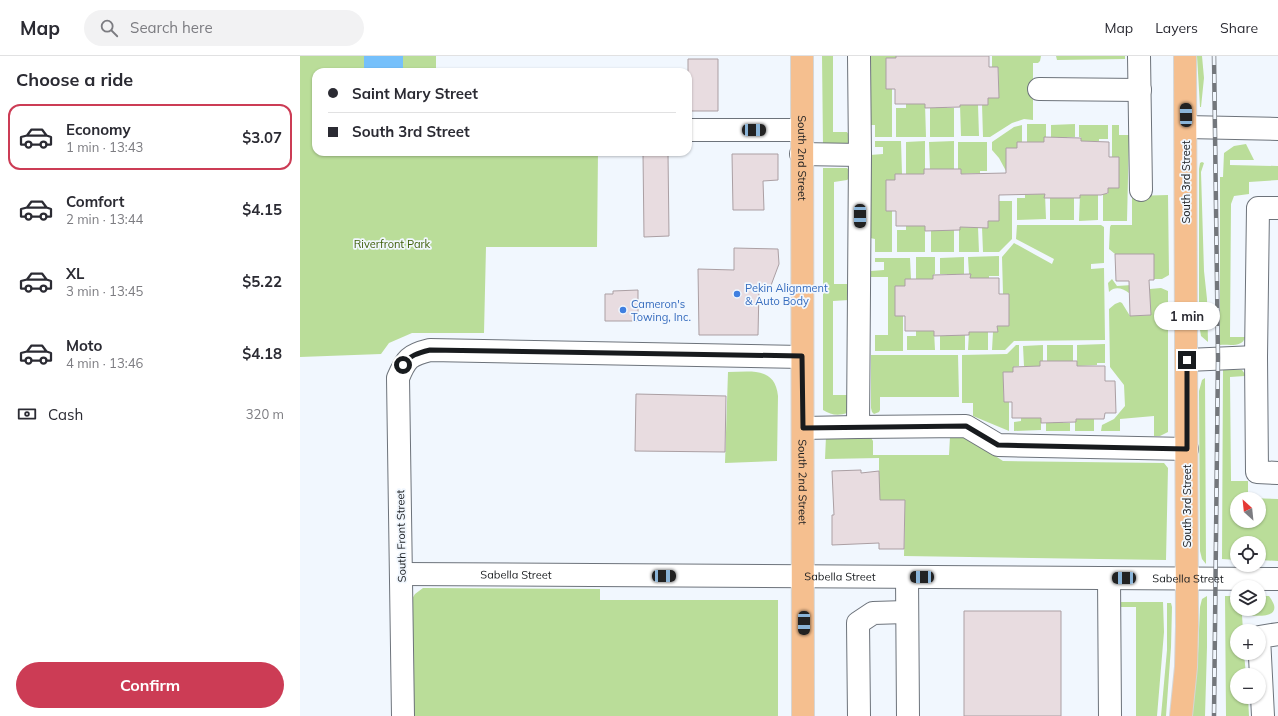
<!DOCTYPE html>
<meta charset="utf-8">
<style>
body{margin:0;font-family:Mulish,sans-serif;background:#f2f2f3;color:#2b2b33;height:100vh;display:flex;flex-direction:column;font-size:15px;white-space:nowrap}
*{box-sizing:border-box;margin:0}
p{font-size:13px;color:#7c7c81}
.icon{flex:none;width:22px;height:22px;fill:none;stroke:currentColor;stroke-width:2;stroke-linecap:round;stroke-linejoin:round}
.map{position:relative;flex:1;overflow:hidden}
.details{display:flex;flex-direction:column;background:#fff;width:300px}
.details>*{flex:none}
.banner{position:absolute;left:12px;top:12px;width:380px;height:88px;border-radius:12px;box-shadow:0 1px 3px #0004;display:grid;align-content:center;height:88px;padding:0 16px;background:#fff}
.needle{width:26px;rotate:333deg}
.buttons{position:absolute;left:930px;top:436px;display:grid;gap:8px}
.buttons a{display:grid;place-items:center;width:36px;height:36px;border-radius:50%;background:#fff;box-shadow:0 1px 3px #0004;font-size:20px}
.end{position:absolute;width:18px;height:18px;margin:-9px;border:5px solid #181b1e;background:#fff;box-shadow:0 0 0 2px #fff}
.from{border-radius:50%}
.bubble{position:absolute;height:28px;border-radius:14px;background:#fff;box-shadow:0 1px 3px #0004;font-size:13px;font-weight:700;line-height:28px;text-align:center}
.car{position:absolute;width:12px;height:24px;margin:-12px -6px;border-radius:5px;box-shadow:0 0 3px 1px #0007;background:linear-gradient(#222 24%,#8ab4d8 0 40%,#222 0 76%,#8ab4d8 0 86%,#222 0)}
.banner b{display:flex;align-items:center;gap:14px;height:38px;font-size:15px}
.banner b+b{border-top:1px solid #e1e1e2}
.banner i{width:10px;height:10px;background:#2b2b33}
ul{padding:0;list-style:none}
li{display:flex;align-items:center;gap:12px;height:66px;margin:0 8px 6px;padding:0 8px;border:2px solid transparent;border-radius:12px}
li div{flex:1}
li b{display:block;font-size:15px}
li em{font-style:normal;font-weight:700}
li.selected{border-color:#cc3c55}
li>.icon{width:36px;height:36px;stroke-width:1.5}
h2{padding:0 16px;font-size:18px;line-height:48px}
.pay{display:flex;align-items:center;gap:10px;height:44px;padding:0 16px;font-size:15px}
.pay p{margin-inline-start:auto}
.action{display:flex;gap:8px;margin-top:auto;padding:8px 16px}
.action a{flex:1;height:46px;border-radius:24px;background:#cc3c55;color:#fff;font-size:16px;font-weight:700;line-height:46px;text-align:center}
header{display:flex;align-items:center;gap:24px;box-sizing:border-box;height:56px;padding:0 20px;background:#fff;border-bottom:1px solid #e1e1e2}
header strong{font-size:19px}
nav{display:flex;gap:22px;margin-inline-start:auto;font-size:14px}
.search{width:280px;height:36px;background:#f2f2f3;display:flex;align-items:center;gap:10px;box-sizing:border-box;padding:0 14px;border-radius:22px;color:#7c7c81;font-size:15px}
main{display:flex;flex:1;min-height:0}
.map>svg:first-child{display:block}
.green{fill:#badd99;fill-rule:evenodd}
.water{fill:#75c0fb}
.building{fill:#e8dce0;stroke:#ab9fa3}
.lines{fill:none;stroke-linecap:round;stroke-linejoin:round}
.minor-casing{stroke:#6d737b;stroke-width:24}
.major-casing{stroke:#d5d6d6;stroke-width:24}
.minor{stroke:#fff;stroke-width:22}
.major{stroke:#f5bf8f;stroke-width:22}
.rail-casing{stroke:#73777c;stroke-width:4.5}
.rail{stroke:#f1f7fe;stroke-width:3;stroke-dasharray:9;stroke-linecap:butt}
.route{stroke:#181b1e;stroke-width:5}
.shop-dot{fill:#3f7fe0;stroke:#f1f7fe;stroke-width:1.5}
.labels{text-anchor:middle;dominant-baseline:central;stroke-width:3.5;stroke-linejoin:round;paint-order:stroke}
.street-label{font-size:11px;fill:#181b1e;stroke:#f1f7fe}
.park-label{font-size:11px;fill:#3d5e07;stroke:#f1f7fe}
.shop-label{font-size:11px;fill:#366cbe;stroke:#f1f7fe;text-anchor:start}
</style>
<header>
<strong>Map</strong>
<div class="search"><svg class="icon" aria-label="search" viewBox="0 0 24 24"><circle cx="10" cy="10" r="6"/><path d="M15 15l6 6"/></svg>Search here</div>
<nav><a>Map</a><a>Layers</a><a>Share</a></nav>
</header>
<main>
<section class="details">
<h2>Choose a ride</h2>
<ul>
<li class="selected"><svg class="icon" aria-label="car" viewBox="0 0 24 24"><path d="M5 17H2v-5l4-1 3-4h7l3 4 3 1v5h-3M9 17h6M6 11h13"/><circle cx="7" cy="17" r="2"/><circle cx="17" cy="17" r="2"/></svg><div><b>Economy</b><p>1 min · 13:43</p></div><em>$3.07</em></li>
<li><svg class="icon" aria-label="car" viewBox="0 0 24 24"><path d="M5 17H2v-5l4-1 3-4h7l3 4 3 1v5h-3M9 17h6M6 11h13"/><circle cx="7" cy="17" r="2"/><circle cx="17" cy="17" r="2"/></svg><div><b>Comfort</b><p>2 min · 13:44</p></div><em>$4.15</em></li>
<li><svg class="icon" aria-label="car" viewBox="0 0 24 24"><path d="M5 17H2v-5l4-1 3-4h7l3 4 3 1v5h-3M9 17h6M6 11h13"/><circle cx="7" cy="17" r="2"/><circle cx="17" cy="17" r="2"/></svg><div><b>XL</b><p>3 min · 13:45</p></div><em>$5.22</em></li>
<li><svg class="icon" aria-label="car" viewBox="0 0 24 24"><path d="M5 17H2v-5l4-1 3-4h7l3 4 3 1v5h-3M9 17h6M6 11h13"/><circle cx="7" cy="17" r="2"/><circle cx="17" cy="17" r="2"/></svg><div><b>Moto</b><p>4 min · 13:46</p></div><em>$4.18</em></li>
</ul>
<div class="pay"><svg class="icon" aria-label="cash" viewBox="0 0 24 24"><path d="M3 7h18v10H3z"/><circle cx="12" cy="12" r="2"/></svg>Cash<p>320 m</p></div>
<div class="action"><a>Confirm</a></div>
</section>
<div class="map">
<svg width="978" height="660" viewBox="0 0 978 660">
<rect width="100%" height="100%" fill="#f1f7fe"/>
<path class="green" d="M0,0H136V16H16V96H298L297,191H186L184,277H112L89,287L81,298L0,301Z
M522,0H533V76H547L550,81L549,89L523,90Z
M570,0H596V2H586V33H592V81H575V69H570Z
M692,0H741L740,5L738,7H733V64L724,63L712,67L690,81H683L682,48L688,42H699L698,11H692Z
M756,0H825V3L757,4Z
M897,0H902L904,22L901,51H900Z
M637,47H647V52H654V81H630V52H636Z
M606,48H625L626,81H596V52H606Z
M660,49H678L679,80H661Z
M727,68H746V81L744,86H727Z
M775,68V81H767L766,86H758V81H751V69Z
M722,69V86H717V92H706V115L699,102L692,94V86L714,71Z
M779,69H808V83H799V85H781V81H779Z
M812,69H819V79H829L827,165H803V138H808V132H819V101H812Z
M575,85H601L602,118L595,124L586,125V155H592V196H575V183L570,182V99L583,98V91H575Z
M625,85V113L624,118H606V86Z
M654,85V113H646V117L630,113L629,86Z
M658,86H687V115H680V117L661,118V113H658Z
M946,88L954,104H930V109L978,110V124L949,126V138L934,140L931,148L930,281H945C943,292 929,288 920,289V121H923L924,97L934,90Z
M902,106L904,107L901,116L904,215L907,243L908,286L901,280L899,268V113L900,107Z
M523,112H547C551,116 551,121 547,124L534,126V228H548L549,229V244L533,245V339H550L547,357C538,360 531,359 523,354Z
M725,138H745L746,163L717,164V142H725Z
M757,138H767V142H774V164H750V142H757Z
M780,139H798V164L779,165Z
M868,139L869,219L862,223H854L853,198H815L809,193L810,171L811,169H832V140Z
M699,145H712V183L699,196H683L682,171H688V165H699Z
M717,169H801L804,171V207L791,208V213L804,212L805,284L714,285L705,294H692L693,276H697V270H709L703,238L702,201L714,187L752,208L754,203L716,183Z
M606,170H625V196H597V174H606Z
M647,170V174H654V196H631V175Z
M660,171H678L679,196H659V174H660Z
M699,200V220H689V222H670L671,218H669L668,201Z
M616,201H635V218L633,219V223H616Z
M664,201V218H656L655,223H647V218H640V202Z
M575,202H610L611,223H605V230H595V260H603V295H575V279H588V221H571V215L584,214V206H575Z
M812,223L817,230L832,229V233H829V237C822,232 815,230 809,236L808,227Z
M861,232L868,235V376L860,380H854V360L820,363V375H801L802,369L814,363L825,350L824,329L810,311L809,253L815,248L820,246L822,247L830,260L850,259V233Z
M616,275H634L635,294H607V280H616Z
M646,275H657V279H665V294H640V280H646Z
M669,276H688V294H668Z
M805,288V307H797V309L777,310V289Z
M716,289H719V310L713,311V316H703L704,346H709V375L673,360V347H662V299L707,298Z
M743,289V306L740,310H724L723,290Z
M747,289H773V305H747Z
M571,299H658L659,341H580V354L579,356L574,358L572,356L571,352Z
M923,313L942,314L945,318V320L930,321L931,425H948V442L978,443V505L959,504V487H937V504L922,503ZM937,443H959V465H937Z
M428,316C450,316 475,310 478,340L477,405L425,407Z
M905,322L906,508L902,503L900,495L899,335L902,324Z
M721,362H741V374L714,375V366L721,365Z
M753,362H763V367H770V375H746V367H753Z
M776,363H794V375H775V366H776Z
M657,375L703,405L864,407L868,412L866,504L604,500L605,444H579V402L525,403L526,380H570L573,385V399H649L650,381Z
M123,532L300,533V544H478V660H110V546L115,538Z
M907,540V591L905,660H892L898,598L900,551L902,543Z
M925,540H937V553H959V540H969C971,543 973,546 974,549C978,564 950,559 942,559L943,575H937V597H944L946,619H937V641H948L949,660H926Z
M821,546H863L864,576L857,660H836V551H819L818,548Z
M867,547H871L872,551L871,591L866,660H861L867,594Z"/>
<path class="water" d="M64,0H103V16H64Z"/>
<path class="building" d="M596,0H689V11H698L699,42H688V49H660V51L625,52V48H595V33H586V2H596Z
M388,3H418V55H388Z
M744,81L781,82V85L809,86V101H819V132H808V137L801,139H780V142H744L745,138L699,139V165H688V172L660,171V174L625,175V170H596V155H586V124H595V118H624V113H661V118L706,117V92H717V86H744Z
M368,97L369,180L344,181L343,98Z
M432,98H478V124L463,125L464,154H433Z
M434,192L478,193L479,208L470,232H459L458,279H399L398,213L434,214Z
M815,198H854V224H849L851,259L830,260L829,225H816Z
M671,218L670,222H699V238H709V270H697L698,276H669V279L634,280V275H605V260H595V230H605V223H633V219Z
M338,234V265H305V238H313V235Z
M740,305H777V310H805V325H815L816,357H805L804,363H776V366L741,367V362H712V346H704L703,316H713V311L740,310Z
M336,338L426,340L425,396L335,395Z
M561,414V417L579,415L580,444H605L604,493H579V487L532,489V459H534L532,415Z
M664,555H761V660H664Z"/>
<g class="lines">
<defs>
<g id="minor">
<path d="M559,0L560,99L558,371L666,370L698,389L887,393"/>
<path d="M839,0L841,134"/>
<path d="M739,33L840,34"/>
<path d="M886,71L978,73"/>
<path d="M388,74H502"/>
<path d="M501,98L560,99"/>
<path d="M978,152H958L956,301L957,416L978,417"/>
<path d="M887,304L956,301"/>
<path d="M503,372L558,371"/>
<path id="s1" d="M101,518L978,523"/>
<path d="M607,521L608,660"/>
<path d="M809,522L810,660"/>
<path d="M103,660L98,322C106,303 109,299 130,294L502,301"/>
<path d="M559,660L558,567L573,557L606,556"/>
<path d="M963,660L959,581L978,578"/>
</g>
<g id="major">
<path id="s2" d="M502,0L503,660"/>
<path d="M881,660L886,611L887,570L885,0"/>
</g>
</defs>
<use href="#minor" class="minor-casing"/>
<use href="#major" class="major-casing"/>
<use href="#minor" class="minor"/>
<use href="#major" class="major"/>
<defs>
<path id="rail" d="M914,0L918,302L914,660"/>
</defs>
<use href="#rail" class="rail-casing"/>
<use href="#rail" class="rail"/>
</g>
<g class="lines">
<path class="route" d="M103,309C110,299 118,297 130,294L502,300L503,372L666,370L698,389L887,393V304"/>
</g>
<g class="shop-dot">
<circle cx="437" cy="238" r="4"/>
<circle cx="323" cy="254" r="4"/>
</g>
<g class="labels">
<g class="street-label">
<text stroke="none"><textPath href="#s2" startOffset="102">South 2nd Street</textPath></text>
<text transform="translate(886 126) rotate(-90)">South 3rd Street</text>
<text stroke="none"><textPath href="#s2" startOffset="426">South 2nd Street</textPath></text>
<text transform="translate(887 450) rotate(-90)">South 3rd Street</text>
<text transform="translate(101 480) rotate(-91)">South Front Street</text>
<text stroke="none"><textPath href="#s1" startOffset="115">Sabella Street</textPath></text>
<text stroke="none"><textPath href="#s1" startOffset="439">Sabella Street</textPath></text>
<text stroke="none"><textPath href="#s1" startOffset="787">Sabella Street</textPath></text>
</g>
<g class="park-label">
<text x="92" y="188">Riverfront Park</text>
</g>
<g class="shop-label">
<text x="445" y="232">Pekin Alignment<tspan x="445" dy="13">&amp; Auto Body</tspan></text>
<text x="331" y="248">Cameron's<tspan x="331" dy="13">Towing, Inc.</tspan></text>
</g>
</g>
</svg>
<div class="buttons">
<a><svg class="needle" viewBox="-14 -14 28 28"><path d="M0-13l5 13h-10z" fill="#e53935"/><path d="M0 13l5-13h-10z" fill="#7c7c81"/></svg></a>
<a><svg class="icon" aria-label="locate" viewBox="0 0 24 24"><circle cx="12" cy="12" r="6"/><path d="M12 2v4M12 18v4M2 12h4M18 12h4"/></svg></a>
<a><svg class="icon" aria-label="layers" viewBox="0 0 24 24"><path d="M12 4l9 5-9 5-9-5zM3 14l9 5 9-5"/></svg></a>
<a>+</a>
<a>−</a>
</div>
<i class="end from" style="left:103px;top:309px"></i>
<i class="end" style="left:887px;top:304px"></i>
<div class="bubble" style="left:854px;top:246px;width:66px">1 min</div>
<i class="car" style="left:886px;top:59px;rotate:359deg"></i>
<i class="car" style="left:454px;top:74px;rotate:90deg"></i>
<i class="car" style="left:560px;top:160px;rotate:180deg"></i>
<i class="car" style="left:364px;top:520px;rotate:90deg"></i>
<i class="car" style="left:622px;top:521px;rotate:270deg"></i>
<i class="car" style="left:824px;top:522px;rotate:270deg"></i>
<i class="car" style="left:504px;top:567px;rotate:180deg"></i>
<div class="banner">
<b><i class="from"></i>Saint Mary Street</b>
<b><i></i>South 3rd Street</b>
</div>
</div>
</main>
